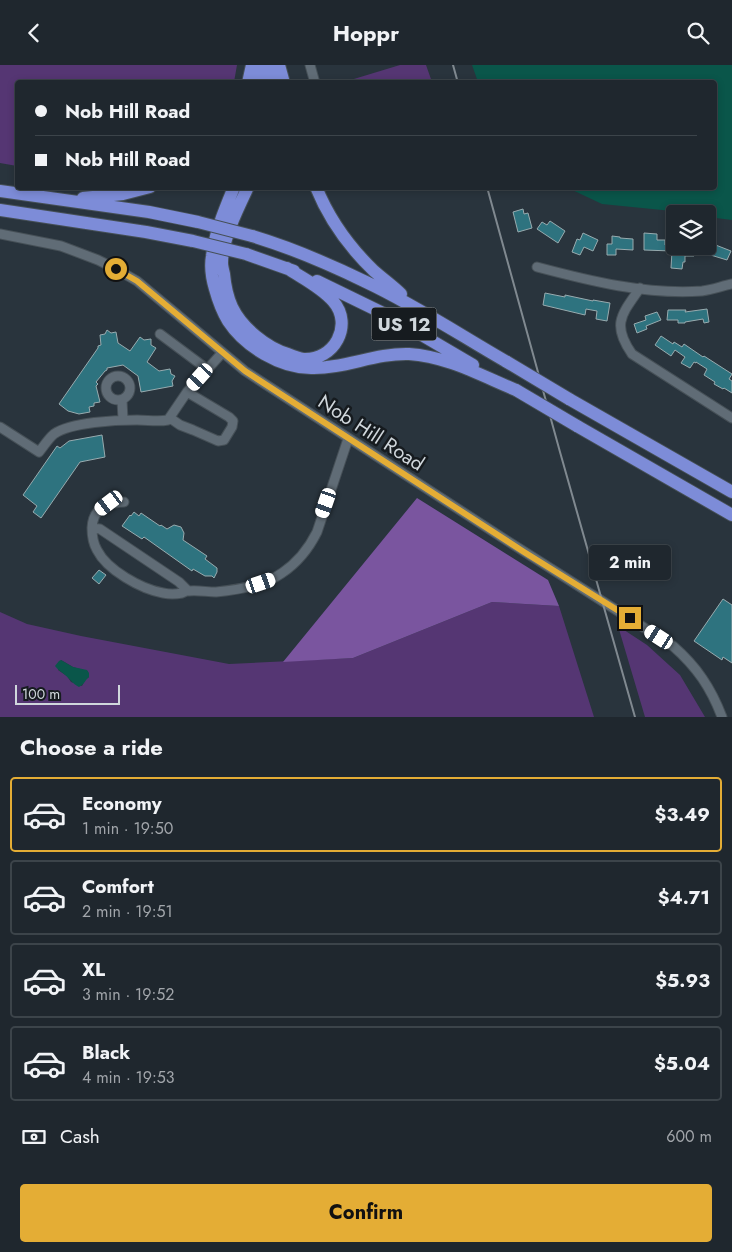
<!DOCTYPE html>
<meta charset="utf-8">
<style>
body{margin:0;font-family:Jost,sans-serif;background:#272f36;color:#f1f3f6;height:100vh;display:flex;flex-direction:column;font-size:19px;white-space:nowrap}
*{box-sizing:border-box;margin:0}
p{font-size:16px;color:#a1a5aa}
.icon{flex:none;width:28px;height:28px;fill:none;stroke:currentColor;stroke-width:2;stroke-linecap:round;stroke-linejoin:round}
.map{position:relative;height:652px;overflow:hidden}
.panel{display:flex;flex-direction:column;background:#1f272e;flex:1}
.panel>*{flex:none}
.hud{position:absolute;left:15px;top:15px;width:702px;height:110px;border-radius:5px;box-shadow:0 2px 8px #0003,0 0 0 1px #3c444a;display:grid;align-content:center;height:110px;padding:0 20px;background:#1f272e}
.buttons{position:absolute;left:666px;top:140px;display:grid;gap:10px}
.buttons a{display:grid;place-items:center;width:50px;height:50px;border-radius:5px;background:#1f272e;box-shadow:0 2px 8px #0003,0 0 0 1px #3c444a;font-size:25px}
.scale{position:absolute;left:15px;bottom:12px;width:105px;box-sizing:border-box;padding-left:5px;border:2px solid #d0d7dc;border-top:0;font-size:14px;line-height:18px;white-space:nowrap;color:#d0d7dc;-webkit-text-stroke:4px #161b1f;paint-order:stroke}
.end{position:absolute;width:22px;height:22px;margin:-11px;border:6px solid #e4ad35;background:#111;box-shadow:0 0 0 2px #111}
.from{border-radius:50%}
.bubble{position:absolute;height:35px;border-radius:5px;background:#1f272e;box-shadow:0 2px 8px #0003,0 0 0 1px #3c444a;font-size:16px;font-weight:700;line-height:35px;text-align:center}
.car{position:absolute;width:15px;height:30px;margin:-15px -8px;border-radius:6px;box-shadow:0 0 4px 1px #0007;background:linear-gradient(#fff 24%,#345 0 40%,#fff 0 76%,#345 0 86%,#fff 0)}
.hud b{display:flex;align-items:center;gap:18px;height:48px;font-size:19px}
.hud b+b{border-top:1px solid #3c444a}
.hud i{width:12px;height:12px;background:#f1f3f6}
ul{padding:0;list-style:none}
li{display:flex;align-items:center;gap:15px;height:75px;margin:0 10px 8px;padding:0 10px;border:2px solid #3c444a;border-radius:5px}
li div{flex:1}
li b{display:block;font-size:19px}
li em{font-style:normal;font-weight:700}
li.current{border-color:#e4ad35}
li>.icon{width:45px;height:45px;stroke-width:1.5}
h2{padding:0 20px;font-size:22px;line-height:60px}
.pay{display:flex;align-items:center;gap:12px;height:55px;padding:0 20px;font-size:19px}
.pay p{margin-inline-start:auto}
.action{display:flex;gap:10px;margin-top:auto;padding:10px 20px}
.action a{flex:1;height:58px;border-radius:5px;background:#e4ad35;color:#111;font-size:20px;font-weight:700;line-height:58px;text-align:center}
header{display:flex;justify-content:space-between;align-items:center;height:65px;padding:0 20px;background:#1f272e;font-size:22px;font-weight:700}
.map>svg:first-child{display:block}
.green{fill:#553673;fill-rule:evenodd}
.forest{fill:#7a559f}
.water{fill:#0a564a}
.building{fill:#2e737f;stroke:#98abaf}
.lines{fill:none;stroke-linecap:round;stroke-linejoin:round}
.minor-casing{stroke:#465057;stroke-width:11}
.highway-casing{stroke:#465057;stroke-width:14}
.minor{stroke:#606c76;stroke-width:9}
.highway{stroke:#7d8cd8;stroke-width:12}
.rail{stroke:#808990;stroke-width:2}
.highway-bridge-casing{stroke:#465057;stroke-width:14;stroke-linecap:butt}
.highway-bridge{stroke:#7d8cd8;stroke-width:12}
.route{stroke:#e4ad35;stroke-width:6}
.labels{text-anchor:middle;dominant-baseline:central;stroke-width:5;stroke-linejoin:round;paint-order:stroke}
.shield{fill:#161b1f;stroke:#989fa3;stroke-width:1}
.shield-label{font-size:19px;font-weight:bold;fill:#d0d7dc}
.street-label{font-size:20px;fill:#d0d7dc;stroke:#161b1f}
</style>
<header><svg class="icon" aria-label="back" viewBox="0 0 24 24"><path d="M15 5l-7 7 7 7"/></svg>Hoppr<svg class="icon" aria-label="search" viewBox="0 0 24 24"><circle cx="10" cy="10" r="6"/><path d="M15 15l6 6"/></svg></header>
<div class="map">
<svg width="732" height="652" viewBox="0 0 732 652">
<rect width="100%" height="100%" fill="#29343d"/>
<path class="green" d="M0,0H237L234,17L18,18L17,101L0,98Z
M400,0H426L432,17H344Z
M492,537L559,541L594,652H0V547L27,559L81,571L229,599L353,593ZM61,595L73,602L87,606L89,612L85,615L82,621L71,617L67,611L58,605Z
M618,561L647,580L680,610L705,652H645Z"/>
<path class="forest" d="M417,433L548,515L559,541L492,537L353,593L283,597Z"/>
<path class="water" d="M472,0H732V155L708,152V149H691L672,146L602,139L568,123L715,122V18L478,17Z
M61,595L73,602L87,605L89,608V612C85,615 84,620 79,622C73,619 70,614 65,610C62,607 58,605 55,601L59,596Z"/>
<path class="building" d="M523,144L524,149L528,148L532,163L518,167L513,147Z
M550,156L565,166L558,178L537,164L542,157L547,160Z
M583,168L598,175L593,186L584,182L580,190L572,187L577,174L580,175Z
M644,168L657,169V175H665V180H675V181H695L694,191H685V197H683L682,204L671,203L672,186L644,185Z
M612,171L620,172V173L633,174V185L616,184V190H607V179H612Z
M708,177L731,186L727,195L704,188L706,181H708Z
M545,228L565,232V230L593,236V235L610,238L607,256L596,254L597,246L586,244L585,250L543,240Z
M707,244L709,257L704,258L703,254L685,257V258H678V255H667L668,245H686L685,247Z
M657,247L661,255L646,261L647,264L637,268L634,259L646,255L645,251Z
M107,265L111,268L116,267L118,278L130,286L140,272L144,275L151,274V280L156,283L147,297L159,306L170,304L171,309L175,311L172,316L173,321L141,327L138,311L123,300L107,303V305L105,306L96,317L98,319L96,321L100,337L94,338V341L89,342L90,347L79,349L68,346L59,339L98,283V281L101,280L100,270L105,269Z
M661,271L673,279L674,277L682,282L684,279L703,292L704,291L732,309L729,314L732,316V328L724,323L723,324L714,319L715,317L704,310L707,304L696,297V298L694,297L690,303L681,298L685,292L675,285L671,291L655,280Z
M102,370L105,392L80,397L41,453L33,447L37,441L23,430L57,381L60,383L69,376Z
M134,447L139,451L141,448L160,461L161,460L167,464L174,460L181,462L184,468L183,475L207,491L205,494L217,503V507L214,513L212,511H205L193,504L192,506L144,472L142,474L122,461L130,450L131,451Z
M99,505L106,510L99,519L92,513Z
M723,534L732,540V598L723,592L722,595L694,576Z"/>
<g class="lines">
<defs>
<path id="minor" d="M310,0L315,18
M0,169L61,181L98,195L116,204L137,216L245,306L506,475L673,581C697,602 711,623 722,652
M537,202C590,216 646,230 702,226C712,225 722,221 732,219
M640,223C622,249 611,259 632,289L732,353
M160,269L207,304
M106 323a12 12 0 1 1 24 0a12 12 0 1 1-24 0Z
M122,335L123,355
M170,353L180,360L193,365L218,376L224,375L232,362L233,356L229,352L187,327
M0,362L39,387C44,381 48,374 54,369C71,357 117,355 137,355C148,355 158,357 168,355L187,327L222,288
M92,463C93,443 106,438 124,437
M187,525L179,517L100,464L92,463C92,471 93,478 97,485C107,505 141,524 163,528C168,529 177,529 182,528C188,526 183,526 189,526C198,525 207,527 216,527C237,525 265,520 282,508C297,498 309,483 317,467L348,374"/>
<path id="highway" d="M261,0V18
M270,0L272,18
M279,0L284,18
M248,18L252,0
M234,122C225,144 215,167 212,191C210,202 212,214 215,224C218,235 222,246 228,256C245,282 281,303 311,303C344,304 375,288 409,289C446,291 482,311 516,325
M248,122C238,143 222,175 222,198C222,201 223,205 224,209C225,220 227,231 232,242C242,263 267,283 288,289C293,291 298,293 303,294C334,296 354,260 333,236C321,222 302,213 287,203
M316,122C329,154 349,182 374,206C383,214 393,221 401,229
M0,126L149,147L198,157
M83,133L123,129L150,122
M0,145L146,167L193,176
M252,171C292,183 329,199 366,217C415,240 460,270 507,297
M246,189L294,206
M317,216L393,253L473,300
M569,334L732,427
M577,361L732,450"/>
</defs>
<use href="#minor" class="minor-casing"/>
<use href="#highway" class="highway-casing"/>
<use href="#minor" class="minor"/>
<use href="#highway" class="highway"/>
<path class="rail" d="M453,0L458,18
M487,122L560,387L635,652"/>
<defs>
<path id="highway-bridge" d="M198,157L252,171
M193,176L246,189
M507,297L569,334
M516,325L577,361"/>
</defs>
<use href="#highway-bridge" class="highway-bridge-casing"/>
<use href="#highway-bridge" class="highway-bridge"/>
</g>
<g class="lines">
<path class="route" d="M116,204L137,216L245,306L524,487L630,553"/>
</g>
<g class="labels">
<rect class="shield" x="371.5" y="242.5" width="65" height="33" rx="4"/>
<g class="shield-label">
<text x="404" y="259">US 12</text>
</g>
<g class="street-label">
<text transform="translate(371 368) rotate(33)">Nob Hill Road</text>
</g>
</g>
</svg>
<div class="buttons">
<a><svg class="icon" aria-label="layers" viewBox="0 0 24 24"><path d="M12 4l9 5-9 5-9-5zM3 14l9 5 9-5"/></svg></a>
</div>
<div class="scale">100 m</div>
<i class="end from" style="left:116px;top:204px"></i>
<i class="end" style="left:630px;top:553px"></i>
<div class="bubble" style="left:589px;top:480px;width:82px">2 min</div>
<i class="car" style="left:200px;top:312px;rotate:222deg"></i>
<i class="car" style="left:109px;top:438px;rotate:233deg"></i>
<i class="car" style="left:326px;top:438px;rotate:199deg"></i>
<i class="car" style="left:261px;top:518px;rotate:71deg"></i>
<i class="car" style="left:659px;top:572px;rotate:303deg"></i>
<div class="hud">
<b><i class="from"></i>Nob Hill Road</b>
<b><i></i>Nob Hill Road</b>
</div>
</div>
<section class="panel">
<h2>Choose a ride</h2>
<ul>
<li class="current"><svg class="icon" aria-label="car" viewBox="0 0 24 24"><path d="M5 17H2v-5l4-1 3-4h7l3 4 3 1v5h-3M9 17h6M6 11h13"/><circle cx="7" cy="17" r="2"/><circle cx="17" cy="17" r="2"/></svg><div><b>Economy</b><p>1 min · 19:50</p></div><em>$3.49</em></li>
<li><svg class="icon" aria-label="car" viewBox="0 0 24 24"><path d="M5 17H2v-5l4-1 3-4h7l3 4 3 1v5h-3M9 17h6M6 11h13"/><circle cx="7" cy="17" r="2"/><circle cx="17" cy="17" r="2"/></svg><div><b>Comfort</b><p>2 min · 19:51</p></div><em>$4.71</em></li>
<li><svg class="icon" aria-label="car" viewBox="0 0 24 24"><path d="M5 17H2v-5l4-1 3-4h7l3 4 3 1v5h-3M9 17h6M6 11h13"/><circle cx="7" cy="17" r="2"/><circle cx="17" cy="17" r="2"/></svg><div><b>XL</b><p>3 min · 19:52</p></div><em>$5.93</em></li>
<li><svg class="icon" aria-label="car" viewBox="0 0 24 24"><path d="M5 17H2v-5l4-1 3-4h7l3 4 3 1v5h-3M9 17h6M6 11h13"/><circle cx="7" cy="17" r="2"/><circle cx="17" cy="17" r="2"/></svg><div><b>Black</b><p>4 min · 19:53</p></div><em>$5.04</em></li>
</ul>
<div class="pay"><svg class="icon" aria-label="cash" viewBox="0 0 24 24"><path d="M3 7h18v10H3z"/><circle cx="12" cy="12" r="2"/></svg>Cash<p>600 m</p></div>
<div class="action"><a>Confirm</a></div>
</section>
